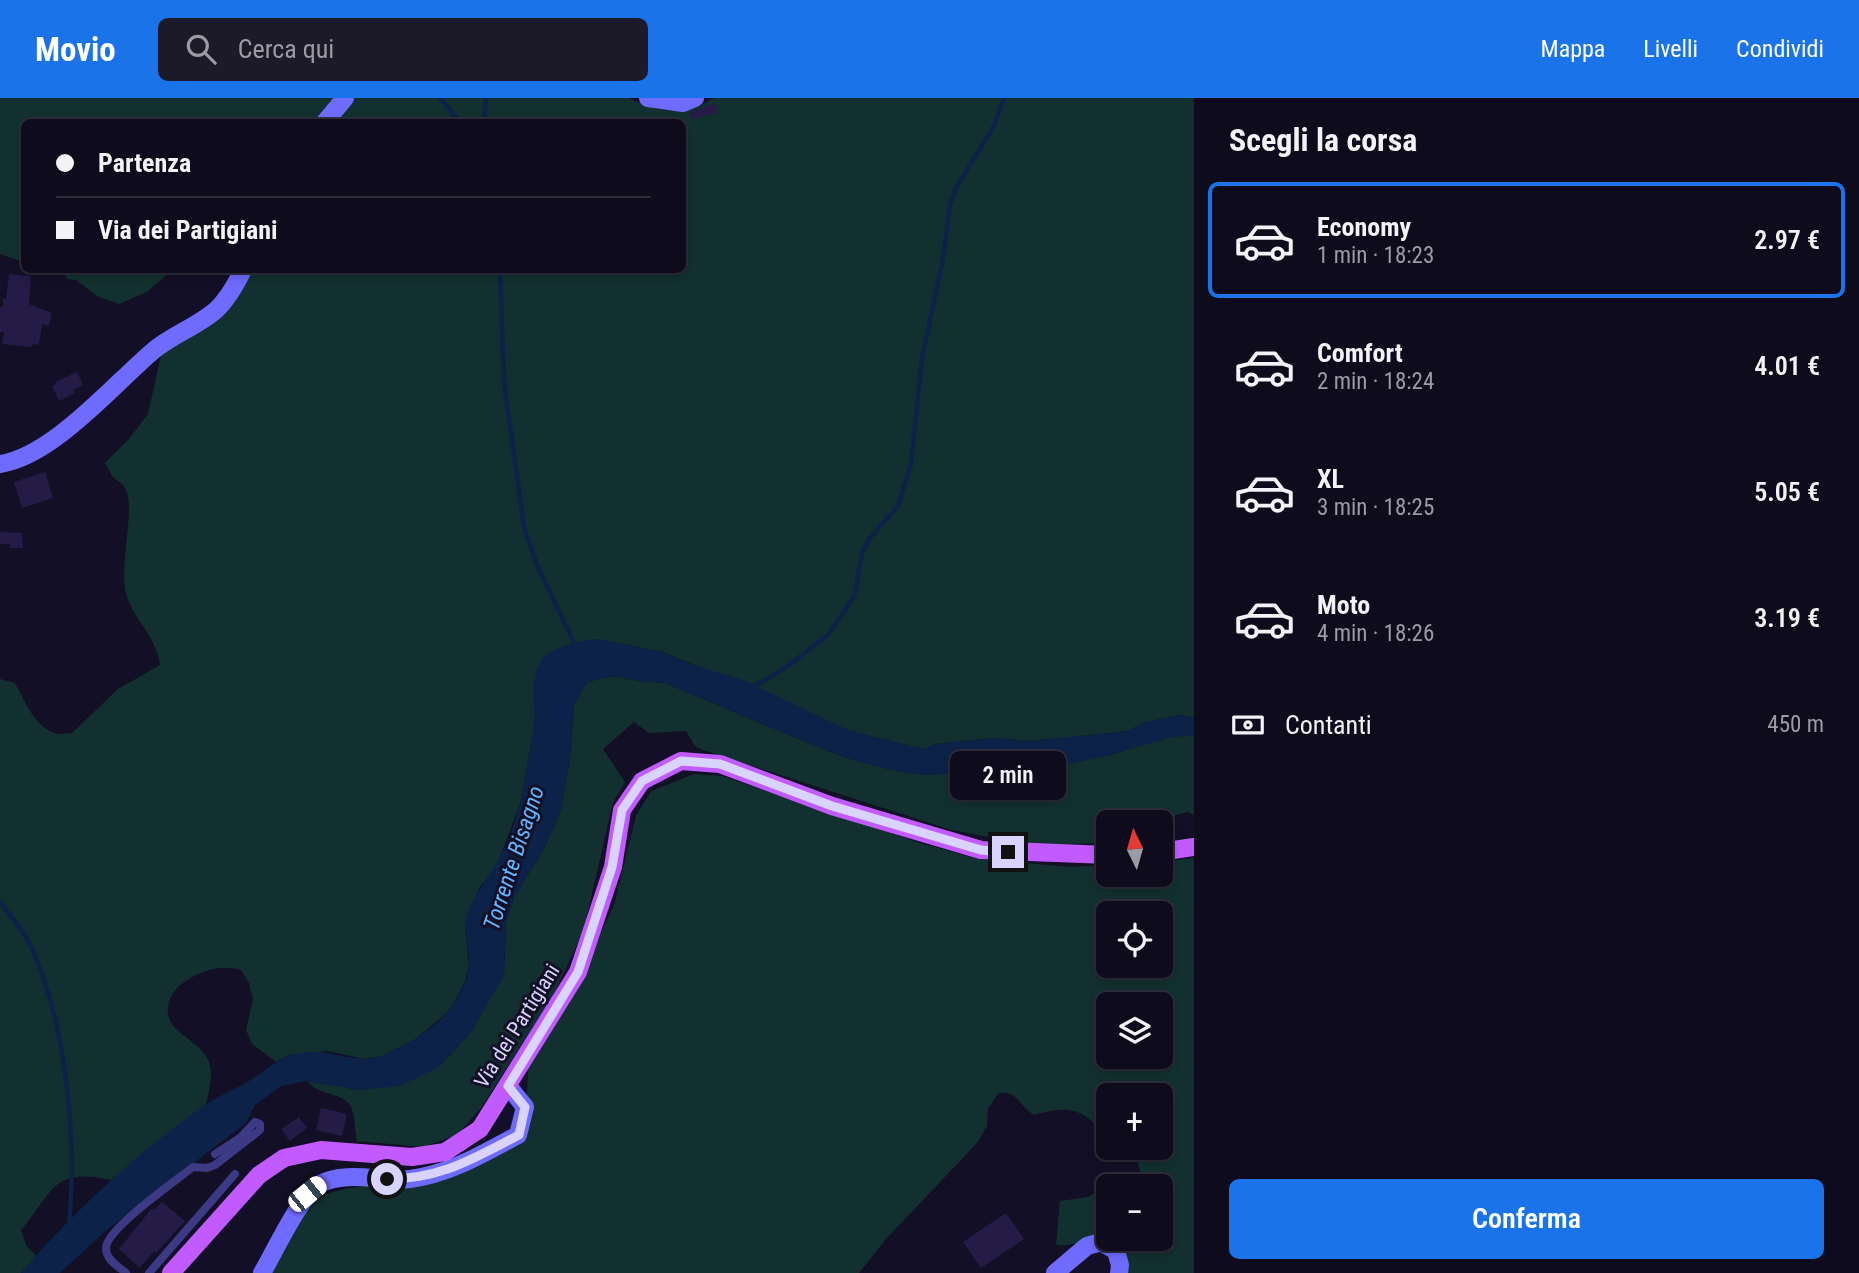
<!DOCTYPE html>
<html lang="it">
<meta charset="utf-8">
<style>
body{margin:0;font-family:"Roboto Condensed",sans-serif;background:#1c1929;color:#f1f3f6;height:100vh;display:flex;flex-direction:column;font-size:26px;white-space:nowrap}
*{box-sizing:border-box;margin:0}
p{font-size:23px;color:#9b9ba3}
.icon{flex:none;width:38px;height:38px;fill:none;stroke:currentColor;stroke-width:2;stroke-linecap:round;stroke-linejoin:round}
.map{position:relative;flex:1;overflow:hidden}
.details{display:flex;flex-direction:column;background:#0e0b1c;width:665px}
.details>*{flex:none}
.hud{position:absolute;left:21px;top:21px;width:665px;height:154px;border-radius:10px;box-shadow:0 4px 10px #0003,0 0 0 2px #2e2b3b;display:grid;align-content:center;height:154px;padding:0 35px;background:#0e0b1c}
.needle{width:46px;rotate:355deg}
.controls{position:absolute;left:1096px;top:712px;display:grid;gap:14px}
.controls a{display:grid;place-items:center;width:77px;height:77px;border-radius:10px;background:#0e0b1c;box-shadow:0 4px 10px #0003,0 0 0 2px #2e2b3b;font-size:35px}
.end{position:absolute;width:32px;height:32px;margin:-16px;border:9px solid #d9d4ff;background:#111;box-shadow:0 0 0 4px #111}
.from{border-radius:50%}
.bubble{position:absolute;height:49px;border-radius:10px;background:#0e0b1c;box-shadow:0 4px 10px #0003,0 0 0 2px #2e2b3b;font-size:23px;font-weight:600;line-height:49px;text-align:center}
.car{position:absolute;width:21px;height:42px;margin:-21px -10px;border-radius:9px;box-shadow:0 0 5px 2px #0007;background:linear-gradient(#fff 24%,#345 0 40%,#fff 0 76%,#345 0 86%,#fff 0)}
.hud b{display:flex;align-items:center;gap:24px;height:66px;font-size:26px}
.hud b+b{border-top:2px solid #2e2b3b}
.hud i{width:18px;height:18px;background:#f1f3f6}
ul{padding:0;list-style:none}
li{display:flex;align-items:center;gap:21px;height:116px;margin:0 14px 10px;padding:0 21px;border:4px solid transparent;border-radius:10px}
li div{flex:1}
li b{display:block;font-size:26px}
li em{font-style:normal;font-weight:600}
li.selected{border-color:#1a73e8}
li>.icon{width:63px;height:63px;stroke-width:1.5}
h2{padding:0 35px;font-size:32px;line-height:84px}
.pay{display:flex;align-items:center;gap:18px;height:77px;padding:0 35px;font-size:26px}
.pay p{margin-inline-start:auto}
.primary-button{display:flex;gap:14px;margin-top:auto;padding:14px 35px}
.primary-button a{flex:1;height:80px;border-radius:10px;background:#1a73e8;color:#fff;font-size:28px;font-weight:600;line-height:80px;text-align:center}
header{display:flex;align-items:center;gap:42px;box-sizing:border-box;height:98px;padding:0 35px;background:#1a73e8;color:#fff}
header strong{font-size:33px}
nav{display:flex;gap:38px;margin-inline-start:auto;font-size:24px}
.search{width:490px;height:63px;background:#1c1929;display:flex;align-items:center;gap:18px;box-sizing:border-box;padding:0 24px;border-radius:10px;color:#9b9ba3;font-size:26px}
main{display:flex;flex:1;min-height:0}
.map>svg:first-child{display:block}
.green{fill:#12302f;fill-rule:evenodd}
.water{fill:#0c2248}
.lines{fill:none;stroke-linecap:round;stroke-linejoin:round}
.stream{stroke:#0c2248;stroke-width:4.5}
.building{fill:#241b47}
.lane{stroke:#3d3a85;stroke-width:8}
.secondary{stroke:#6f6bff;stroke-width:18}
.primary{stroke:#c25bff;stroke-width:18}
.route{stroke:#d9d4ff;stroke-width:9}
.labels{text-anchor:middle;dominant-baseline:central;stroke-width:6;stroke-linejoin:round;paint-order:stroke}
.street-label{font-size:21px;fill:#d9d4ff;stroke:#130f26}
.water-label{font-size:23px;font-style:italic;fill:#62b6ff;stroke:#130f26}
</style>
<header>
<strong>Movio</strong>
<div class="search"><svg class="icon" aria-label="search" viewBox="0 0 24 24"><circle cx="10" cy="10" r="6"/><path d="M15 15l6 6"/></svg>Cerca qui</div>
<nav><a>Mappa</a><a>Livelli</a><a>Condividi</a></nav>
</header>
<main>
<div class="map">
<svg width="1194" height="1175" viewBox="0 0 1194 1175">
<rect width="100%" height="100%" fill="#130f26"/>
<path class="green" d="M0,0H339L326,16L316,24H24V159L17,162L0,156Z
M355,0H629C659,15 684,19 714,0H1194V620L1181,617L1145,624L1128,633L1110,635L1029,643L992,640L936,646L923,651L850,633L663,554L596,541L535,588V626L520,706L500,759L491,776L479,790L465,830L469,868L464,886L449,913L416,941L382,958L364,961L327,953L289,957L276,964L252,946L246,932L253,901L249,885L241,872C224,867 205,871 189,881C179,887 172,893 169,905C160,935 201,940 209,964C214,978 209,992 206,1006L111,1082C51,1069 54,1094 21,1132L26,1147L36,1158L21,1175H0V581L15,585C25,602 34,629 55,635C59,637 67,635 72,635L118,591L160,567C157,540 136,524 127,499C117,469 137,411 125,390C123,385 117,383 113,379C110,375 108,369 105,365L128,342L148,316L161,257L248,172H682V24H337Z
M64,172H172L147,194L119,206L97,198L76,182L67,181Z
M613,578L639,583L665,585C702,600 738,616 775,631C826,653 874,673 930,677L1068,666L1109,657L1170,639L1194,637V717L1187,714L1153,724H1108V745L1028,747L948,731L703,652L695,648L686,633L649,635L634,624L603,651L625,684L613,705L583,834L554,896L481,1010L457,1037L423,1049L357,1043C355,1033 355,1018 351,1009C343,993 317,998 307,983L359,992L504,877L506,824L514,799L544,751L561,712L570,659L574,607L587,584Z
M694,676L722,678L920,745L978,761L1070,769L1108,767V777H1160V764L1194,760V1175H1123L1126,1146L1115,1141H1160V1088H1143L1135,1050H1160V998H1108V1033C1099,1031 1096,1026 1089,1021C1072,1007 1053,1012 1034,1017C1020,1009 1018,993 999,995L988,1010L987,1028L978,1044L886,1141L859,1175H270C283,1152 296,1121 316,1103C339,1083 402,1089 431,1083C465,1078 495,1058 524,1042L531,1023L527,997L528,969L585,870L614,807L636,718L651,693ZM1108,816H1160V868H1108ZM1108,906H1160V959H1108Z
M1096,1094L1108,1096V1138C1094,1132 1088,1143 1074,1146C1069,1147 1062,1147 1056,1147L1060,1103L1088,1099Z"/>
<path class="water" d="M596,541L663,554L690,566L743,582L850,633L923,651L936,646L992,640L1029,643L1110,635L1128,633L1145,624L1181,617L1194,620V637L1170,639L1109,657L1068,666L930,677C874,673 826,653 775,631C738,616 702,600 665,585L639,583L613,578L587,584L574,607L570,659L561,712L544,751L514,799L506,824L504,877L471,935L439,969L400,988L359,992L307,983L281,988L255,1007L246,1025L109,1130L60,1175H21C75,1112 137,1055 205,1007C218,998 233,992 247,984C262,976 275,962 292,957C320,948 338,960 365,961C388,961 437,930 450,911C458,900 468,882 469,868C470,852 463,836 466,820C470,802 482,789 491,774C503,756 517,723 521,701C525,677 531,652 534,628C537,607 528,578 543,561C552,549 581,542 596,541Z"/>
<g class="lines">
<path class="stream" d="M440,0L460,24
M484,24L486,0
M500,172L504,284L524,429L537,467L575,547
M751,590L785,570L828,537L854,499L862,456L869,441L898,408L911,366L922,260L943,161L950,107L956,90L994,28L1004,0
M0,804C11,819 26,835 33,853C67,932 77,1042 69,1128"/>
</g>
<path class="building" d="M715,5L718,15L691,21L690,14Z
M9,176L31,178L29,206L52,215L49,228L42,226L39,247L32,246V249L2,246L4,234H0V209H3V201H6Z
M77,274L83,287L73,292L75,295L59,303L52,288L56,286L55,284Z
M45,374L53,400L22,410L14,384Z
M0,434L22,435L23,450H10V446H0Z
M321,1010L347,1016L342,1038L316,1032Z
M299,1019L307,1030L290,1043L281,1031Z
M162,1104L185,1123L156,1155L154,1153L140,1170L119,1151L152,1110L154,1112Z
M1006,1115L1024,1141L981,1170L963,1144Z"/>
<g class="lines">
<path class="lane" d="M126,1175C118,1168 106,1162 106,1150C106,1131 177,1082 193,1069L207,1070L215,1067L255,1036L260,1032V1026L255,1024L241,1039L215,1056
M149,1175L235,1076"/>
<path class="secondary" d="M648,0L683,5L695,0
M325,24L345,0
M0,366C53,358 113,287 153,253C172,237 198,228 216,212C228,201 236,186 243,172
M262,1175C274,1155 301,1096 320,1086C346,1072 382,1084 410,1081C450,1076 484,1055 518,1037L525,1009L508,988
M1055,1175L1087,1148L1101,1144L1116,1153L1120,1167L1119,1175"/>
<path class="primary" d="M1160,754L1194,749
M171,1175L259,1077L284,1060L321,1052L412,1059L445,1054L480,1031L578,874L613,769L622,712L642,683L681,663L720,666L832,708L981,752L1108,757"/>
</g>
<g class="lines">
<path class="route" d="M387,1081C441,1081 472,1061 519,1037L525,1009L508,988L578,874L612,769L622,712L642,683L681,663L720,666L832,708L981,752L1008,754"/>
</g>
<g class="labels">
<g class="street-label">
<text transform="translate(517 928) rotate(-58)">Via dei Partigiani</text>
</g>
<g class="water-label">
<text transform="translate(514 760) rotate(-72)">Torrente Bisagno</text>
</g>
</g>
</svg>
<div class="controls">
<a><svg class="needle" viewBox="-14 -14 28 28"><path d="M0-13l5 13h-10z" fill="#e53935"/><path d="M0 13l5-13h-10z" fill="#9b9ba3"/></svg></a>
<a><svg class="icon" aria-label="locate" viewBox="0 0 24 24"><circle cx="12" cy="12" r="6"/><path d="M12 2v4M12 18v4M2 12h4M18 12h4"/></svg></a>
<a><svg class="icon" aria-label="layers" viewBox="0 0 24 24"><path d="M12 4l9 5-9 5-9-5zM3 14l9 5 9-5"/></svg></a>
<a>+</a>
<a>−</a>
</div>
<i class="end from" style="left:387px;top:1081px"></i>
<i class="end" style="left:1008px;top:754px"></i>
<div class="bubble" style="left:950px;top:653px;width:116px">2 min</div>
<i class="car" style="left:307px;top:1096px;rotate:51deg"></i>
<div class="hud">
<b><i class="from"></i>Partenza</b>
<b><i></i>Via dei Partigiani</b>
</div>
</div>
<section class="details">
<h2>Scegli la corsa</h2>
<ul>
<li class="selected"><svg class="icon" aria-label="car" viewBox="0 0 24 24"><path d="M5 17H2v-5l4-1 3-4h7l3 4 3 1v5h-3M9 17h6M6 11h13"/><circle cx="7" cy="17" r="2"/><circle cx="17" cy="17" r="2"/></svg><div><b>Economy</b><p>1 min · 18:23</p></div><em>2.97 €</em></li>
<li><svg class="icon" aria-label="car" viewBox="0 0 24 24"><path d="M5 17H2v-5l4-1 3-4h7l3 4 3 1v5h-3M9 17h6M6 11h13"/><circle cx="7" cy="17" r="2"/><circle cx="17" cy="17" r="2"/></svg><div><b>Comfort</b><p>2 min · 18:24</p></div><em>4.01 €</em></li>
<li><svg class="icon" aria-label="car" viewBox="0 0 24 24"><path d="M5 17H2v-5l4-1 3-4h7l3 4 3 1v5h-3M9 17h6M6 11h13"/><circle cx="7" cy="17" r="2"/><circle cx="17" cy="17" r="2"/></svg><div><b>XL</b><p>3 min · 18:25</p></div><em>5.05 €</em></li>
<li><svg class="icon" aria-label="car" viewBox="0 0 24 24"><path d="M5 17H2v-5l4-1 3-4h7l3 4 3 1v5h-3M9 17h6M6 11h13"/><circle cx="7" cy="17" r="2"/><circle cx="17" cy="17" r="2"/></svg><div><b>Moto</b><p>4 min · 18:26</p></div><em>3.19 €</em></li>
</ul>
<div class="pay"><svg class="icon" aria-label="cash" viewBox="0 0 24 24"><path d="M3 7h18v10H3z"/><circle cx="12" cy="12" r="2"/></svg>Contanti<p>450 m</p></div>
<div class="primary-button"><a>Conferma</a></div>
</section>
</main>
